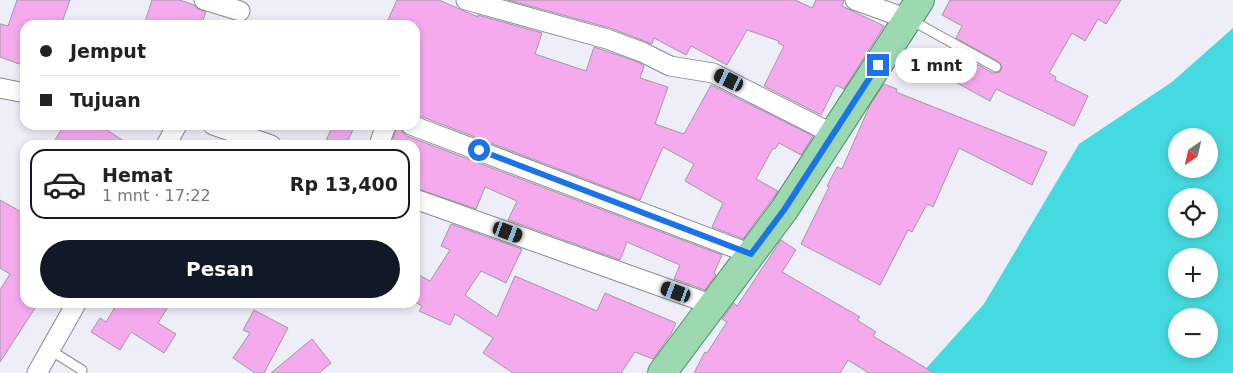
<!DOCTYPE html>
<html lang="id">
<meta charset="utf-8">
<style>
body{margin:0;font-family:"DejaVu Sans",sans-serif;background:#f2f2f2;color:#222;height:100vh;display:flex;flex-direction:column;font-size:19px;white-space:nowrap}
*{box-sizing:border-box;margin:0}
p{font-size:16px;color:#767676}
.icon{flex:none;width:28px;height:28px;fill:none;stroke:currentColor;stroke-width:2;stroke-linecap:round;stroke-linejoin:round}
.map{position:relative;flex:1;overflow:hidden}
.side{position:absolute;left:20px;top:140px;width:400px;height:168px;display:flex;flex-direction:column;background:#fff;border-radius:15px;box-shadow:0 2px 8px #0003}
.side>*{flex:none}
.top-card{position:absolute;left:20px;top:20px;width:400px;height:110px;border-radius:15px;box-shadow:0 2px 8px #0003;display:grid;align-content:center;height:110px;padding:0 20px;background:#fff}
.needle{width:32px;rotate:214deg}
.controls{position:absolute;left:1168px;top:128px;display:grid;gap:10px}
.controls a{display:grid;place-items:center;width:50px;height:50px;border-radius:50%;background:#fff;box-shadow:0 2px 8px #0003;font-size:25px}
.end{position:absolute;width:22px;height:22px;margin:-11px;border:6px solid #1a73e8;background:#fff;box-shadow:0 0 0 2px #fff}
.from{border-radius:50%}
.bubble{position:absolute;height:35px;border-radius:18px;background:#fff;box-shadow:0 2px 8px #0003;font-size:16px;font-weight:600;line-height:35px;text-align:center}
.car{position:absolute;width:15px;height:30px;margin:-15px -8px;border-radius:6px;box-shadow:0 0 4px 1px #0007;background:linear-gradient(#222 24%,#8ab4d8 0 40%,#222 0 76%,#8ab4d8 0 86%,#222 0)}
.top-card b{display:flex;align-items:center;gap:18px;height:48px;font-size:19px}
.top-card b+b{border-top:1px solid #e0e0e0}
.top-card i{width:12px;height:12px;background:#222}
ul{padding:9px 0 0;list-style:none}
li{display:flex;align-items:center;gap:15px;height:70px;margin:0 10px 8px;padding:0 10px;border:2px solid transparent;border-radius:15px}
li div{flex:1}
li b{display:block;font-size:19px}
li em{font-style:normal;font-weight:600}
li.on{border-color:#111827}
li>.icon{width:45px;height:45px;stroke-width:1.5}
.cta{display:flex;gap:10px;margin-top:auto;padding:10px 20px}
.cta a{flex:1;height:58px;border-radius:30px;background:#111827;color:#fff;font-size:20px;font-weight:600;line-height:58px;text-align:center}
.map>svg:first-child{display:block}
.water{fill:#45dadf;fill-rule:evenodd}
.building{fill:#f5aaee;stroke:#a199a0}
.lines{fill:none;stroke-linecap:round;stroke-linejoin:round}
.lane-casing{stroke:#888992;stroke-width:11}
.street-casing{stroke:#888992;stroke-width:21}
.primary-casing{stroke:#509167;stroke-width:30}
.lane{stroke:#fff;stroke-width:9}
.street{stroke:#fff;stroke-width:19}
.primary{stroke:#9dd9b0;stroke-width:28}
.route{stroke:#1a73e8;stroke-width:6}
</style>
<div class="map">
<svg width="1233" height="373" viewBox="0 0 1233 373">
<rect width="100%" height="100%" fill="#eeeef9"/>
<path class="water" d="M1233,28V373H922L984,304L1079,144L1172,82ZM1176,136H1209V169H1176ZM1176,196H1209V229H1176ZM1176,256H1209V289H1176ZM1176,316H1209V349H1176Z"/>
<path class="building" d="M17,0H70L61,25H25V66L0,57V24L8,26Z
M152,0H180L194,5L196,8L206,12L201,25H144Z
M397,0H439L478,17V15L542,33L535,54L586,71L594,47L638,62L644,66L640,78L668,87L655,124L684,134L711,85L813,136L801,155L779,143L775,149L773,148L756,179L778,191L743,239L712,227L723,203L685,181L694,164L663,147L640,200L415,114V25H399L388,20Z
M508,0H795L812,8L816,0H844L842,6L884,26L844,89L836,85L821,115L764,86L784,46L778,43L779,41L747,30L727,65L691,46L686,55L654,38L652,44L610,28Z
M950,0H1121L1106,24L1098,19L1085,41L1072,33L1049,73L1056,77L1055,80L1088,96L1074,126L996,89L990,101L937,72L950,49L993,73L1000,72L1002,67L999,62L956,38L962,26L942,15Z
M884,84L897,89L896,92L1047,152L1032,185L959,148L933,207L927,204L912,232L908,230L880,285L801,244L829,187L827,186L837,167L842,169L870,105Z
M64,125H99L130,145H52Z
M333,125H355L346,145H324Z
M397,125H400L402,132L407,136L722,255L714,273L716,275L705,290L674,279L680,265L627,242L620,260L508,220L517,201L485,187L476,209L415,188V145H396L392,143Z
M0,200L25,214V302H39L0,362V290L10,274L0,268Z
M451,224L522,249L506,283L481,271L465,295L497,317L515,276L597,311L605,293L676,323L671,334L653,359L635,352L621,373H513L483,353L493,338L455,314L450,325L419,311L422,306L415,302V273L430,281L450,250L441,246Z
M781,240L796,250L782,272L860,317L857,320L876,332L873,336L934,373H869L848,360L840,373H694L705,352L707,353L727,322L722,319L734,303L737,306Z
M118,302H171L158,323L176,334L164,353L131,332L120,350L91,332L100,318L106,322Z
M254,310L288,328L264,373H255L233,358L250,333L243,330Z
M312,339L331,363L319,373H271Z"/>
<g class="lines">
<defs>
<path id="lane" d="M911,20L996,67
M50,350L82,370"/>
<path id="street" d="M204,0L240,11
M466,0L607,39L642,52L670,66L713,73L833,134
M855,0L908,19
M0,88L25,93
M213,125L271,145
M411,125L751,254
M166,145L177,125
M379,145L386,125
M415,199L713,305
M37,373L77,302"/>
<path id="primary" d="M662,373L784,210L920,0"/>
</defs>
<use href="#lane" class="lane-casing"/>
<use href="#street" class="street-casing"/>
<use href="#primary" class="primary-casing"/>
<use href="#lane" class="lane"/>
<use href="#street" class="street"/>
<use href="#primary" class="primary"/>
</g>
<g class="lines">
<path class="route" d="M479,150L751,254L784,210L878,65"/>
</g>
</svg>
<div class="controls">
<a><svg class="needle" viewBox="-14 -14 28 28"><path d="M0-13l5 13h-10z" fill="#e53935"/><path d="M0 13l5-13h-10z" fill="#767676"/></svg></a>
<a><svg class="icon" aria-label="locate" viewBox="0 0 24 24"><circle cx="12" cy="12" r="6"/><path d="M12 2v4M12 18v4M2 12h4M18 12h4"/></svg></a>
<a>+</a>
<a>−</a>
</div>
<i class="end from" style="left:479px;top:150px"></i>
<i class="end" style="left:878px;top:65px"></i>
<div class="bubble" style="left:895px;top:48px;width:82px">1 mnt</div>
<i class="car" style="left:729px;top:80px;rotate:296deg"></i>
<i class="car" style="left:508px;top:232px;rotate:110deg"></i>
<i class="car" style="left:676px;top:292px;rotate:290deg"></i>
<div class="top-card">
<b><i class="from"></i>Jemput</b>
<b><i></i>Tujuan</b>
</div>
<section class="side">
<ul>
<li class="on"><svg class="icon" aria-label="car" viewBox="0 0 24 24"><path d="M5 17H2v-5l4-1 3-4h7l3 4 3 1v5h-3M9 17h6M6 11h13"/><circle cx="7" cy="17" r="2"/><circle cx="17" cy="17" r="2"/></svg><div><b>Hemat</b><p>1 mnt · 17:22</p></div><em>Rp 13,400</em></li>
</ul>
<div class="cta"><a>Pesan</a></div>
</section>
</div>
